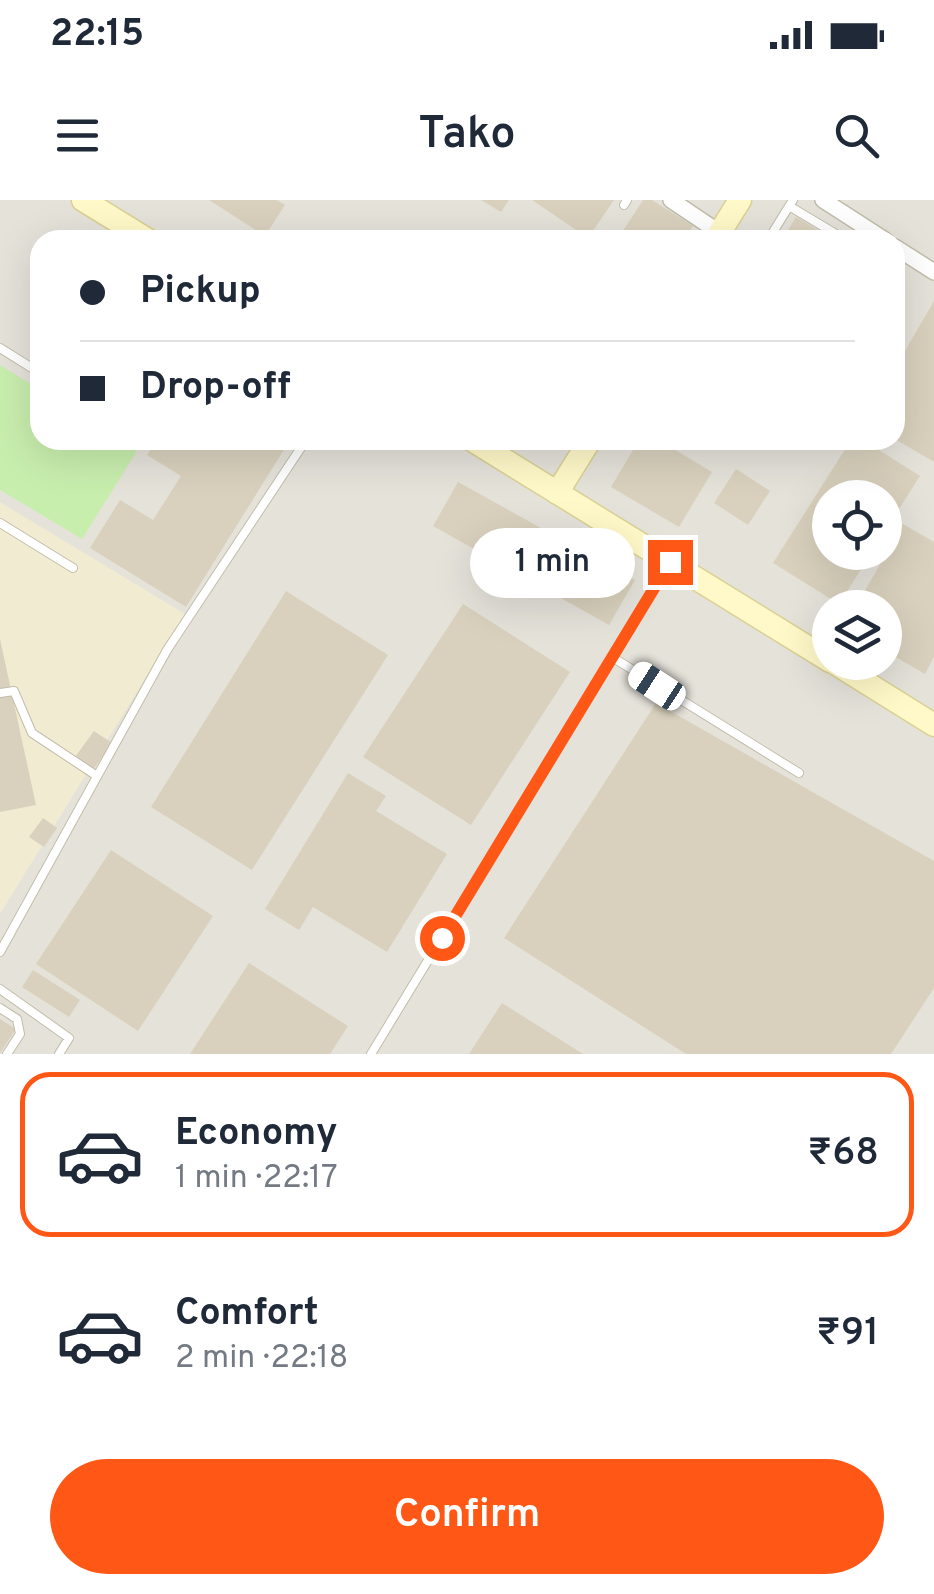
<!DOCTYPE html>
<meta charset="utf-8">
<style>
body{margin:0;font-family:Overpass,sans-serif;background:#f2f2f3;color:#1f2937;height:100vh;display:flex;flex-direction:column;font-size:38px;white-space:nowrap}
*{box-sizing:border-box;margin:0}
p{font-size:32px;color:#747a83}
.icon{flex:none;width:55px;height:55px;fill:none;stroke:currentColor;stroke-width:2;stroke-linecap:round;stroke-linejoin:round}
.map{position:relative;height:854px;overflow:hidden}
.side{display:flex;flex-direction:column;background:#fff;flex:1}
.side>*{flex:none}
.banner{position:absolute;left:30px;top:30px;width:875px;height:220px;border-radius:30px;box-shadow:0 10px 40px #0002;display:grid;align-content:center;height:220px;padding:0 50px;background:#fff}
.tools{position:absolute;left:812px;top:280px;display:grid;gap:20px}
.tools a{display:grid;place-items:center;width:90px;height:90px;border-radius:50%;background:#fff;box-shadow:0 10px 40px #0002;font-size:50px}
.end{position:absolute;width:45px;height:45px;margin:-22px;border:12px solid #ff5816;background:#fff;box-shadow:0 0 0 5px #fff}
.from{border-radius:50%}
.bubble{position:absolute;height:70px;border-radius:35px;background:#fff;box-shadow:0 10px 40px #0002;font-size:32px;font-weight:600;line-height:70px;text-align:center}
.car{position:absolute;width:30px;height:60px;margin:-30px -15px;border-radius:12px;box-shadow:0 0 8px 2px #0007;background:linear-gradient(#fff 24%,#345 0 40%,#fff 0 76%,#345 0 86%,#fff 0)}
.banner b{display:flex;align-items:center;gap:35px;height:95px;font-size:38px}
.banner b+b{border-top:2px solid #e0e1e3}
.banner i{width:25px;height:25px;background:#1f2937}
ul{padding:18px 0 0;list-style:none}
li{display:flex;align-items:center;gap:30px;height:165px;margin:0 20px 15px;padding:0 30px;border:5px solid transparent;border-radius:30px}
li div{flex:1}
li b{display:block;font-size:38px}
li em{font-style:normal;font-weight:600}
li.on{border-color:#ff5816}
li>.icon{width:90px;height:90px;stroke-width:1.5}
.action{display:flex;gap:20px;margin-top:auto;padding:20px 50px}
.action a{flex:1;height:115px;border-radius:60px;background:#ff5816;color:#fff;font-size:40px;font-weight:600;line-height:115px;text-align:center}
.status{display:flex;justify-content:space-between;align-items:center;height:70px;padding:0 50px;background:#fff;direction:ltr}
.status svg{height:28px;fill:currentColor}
header{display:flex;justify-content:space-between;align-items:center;height:130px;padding:0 50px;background:#fff;font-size:45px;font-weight:600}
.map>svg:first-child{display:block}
.industrial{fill:#e5e2da;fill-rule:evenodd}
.education{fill:#f0ebd1}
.green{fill:#c8eeae}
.building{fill:#d9d1bd}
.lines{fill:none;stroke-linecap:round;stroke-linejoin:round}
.lane-casing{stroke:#c2bdaa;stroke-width:10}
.street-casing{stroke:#c2bdaa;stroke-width:18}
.secondary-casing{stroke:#dad194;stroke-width:25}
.lane{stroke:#fff;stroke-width:8}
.street{stroke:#fff;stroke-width:15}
.secondary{stroke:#fff9c9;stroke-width:22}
.route{stroke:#ff5816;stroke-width:12}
</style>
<div class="status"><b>22:15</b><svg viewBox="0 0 49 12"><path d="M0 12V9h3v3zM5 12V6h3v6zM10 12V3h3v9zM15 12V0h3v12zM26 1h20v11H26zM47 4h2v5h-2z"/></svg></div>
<header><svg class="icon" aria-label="menu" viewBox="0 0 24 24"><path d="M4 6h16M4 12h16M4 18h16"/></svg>Tako<svg class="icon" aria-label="search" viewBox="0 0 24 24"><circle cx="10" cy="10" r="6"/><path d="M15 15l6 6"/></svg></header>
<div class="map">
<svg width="934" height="854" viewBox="0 0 934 854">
<rect width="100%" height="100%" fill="#f6f3e9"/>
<path class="industrial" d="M0,0H934V854H0ZM40,40H895V240H40ZM830,298H885V352H830ZM830,408H885V462H830Z"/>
<path class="education" d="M0,302L185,414L0,714Z"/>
<path class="green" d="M0,165L40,190V240H120L137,251L82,339L0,290Z"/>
<path class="building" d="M209,0H277L285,5L265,36Z
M481,0H509L501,12Z
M532,0H614L588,38Z
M643,0H652L693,26L684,40H617Z
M796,17L835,40H782Z
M934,101V262L895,239V168Z
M157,240H290L186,407L90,348L120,300L153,320L181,276L147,255Z
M639,240H659L712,272L679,327L611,287Z
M851,240H863L920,276L885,331V298H830V352H872L839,404L773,363Z
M736,269L770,291L748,325L714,303Z
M458,282L635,380L609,425L433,326Z
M903,324L934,342V457L925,474L885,451V408H855Z
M286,391L388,455L252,670L151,607Z
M463,404L570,472L471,625L363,557Z
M0,439L36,605L0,612Z
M656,503L934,661V788L891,854H686L504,738Z
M94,531L112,543L93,570L75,557Z
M348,573L386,596L376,611L447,654L387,752L313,707L299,730L265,709Z
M43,618L57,628L44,647L29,637Z
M111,650L213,716L138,831L36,764Z
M249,763L348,826L330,854H190Z
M33,770L80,800L69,817L22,787Z
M502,803L583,854H469Z
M0,819L16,829L0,853Z"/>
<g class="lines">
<defs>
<path id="lane" d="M624,5L627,0
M789,6L846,40
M768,40L793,0
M0,148L40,173
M0,323L73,368
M612,457L799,573
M0,493L14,491L32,533L97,576
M0,752L167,450L306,240
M0,789L69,838L59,854
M0,808L17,819L20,834L7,854
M371,854L668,366"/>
<path id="street" d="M671,0L720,33
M823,0L885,40
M895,47L934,72"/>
<path id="secondary" d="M83,0L148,40
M715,40L740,0
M472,240L830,461
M557,293L590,240
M833,462L934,525"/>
</defs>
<use href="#lane" class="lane-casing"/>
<use href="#street" class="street-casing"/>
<use href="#secondary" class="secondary-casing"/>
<use href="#lane" class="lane"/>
<use href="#street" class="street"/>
<use href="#secondary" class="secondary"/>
</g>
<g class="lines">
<path class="route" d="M442,738L670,362"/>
</g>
</svg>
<div class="tools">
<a><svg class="icon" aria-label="locate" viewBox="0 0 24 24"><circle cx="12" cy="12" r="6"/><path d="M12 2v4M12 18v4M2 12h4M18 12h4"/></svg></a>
<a><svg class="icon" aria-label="layers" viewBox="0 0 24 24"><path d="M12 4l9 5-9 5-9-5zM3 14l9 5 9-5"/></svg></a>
</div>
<i class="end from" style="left:442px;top:738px"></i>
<i class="end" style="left:670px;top:362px"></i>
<div class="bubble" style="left:470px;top:328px;width:165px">1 min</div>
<i class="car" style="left:657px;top:486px;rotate:303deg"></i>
<div class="banner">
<b><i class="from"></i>Pickup</b>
<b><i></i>Drop-off</b>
</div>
</div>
<section class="side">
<ul>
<li class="on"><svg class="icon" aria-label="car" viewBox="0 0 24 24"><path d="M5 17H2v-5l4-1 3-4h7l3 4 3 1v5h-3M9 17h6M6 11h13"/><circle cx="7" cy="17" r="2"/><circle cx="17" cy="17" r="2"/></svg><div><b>Economy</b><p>1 min · 22:17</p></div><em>₹68</em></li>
<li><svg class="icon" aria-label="car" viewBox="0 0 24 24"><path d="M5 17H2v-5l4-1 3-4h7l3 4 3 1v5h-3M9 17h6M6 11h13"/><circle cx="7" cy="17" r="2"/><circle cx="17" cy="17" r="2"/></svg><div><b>Comfort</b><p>2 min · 22:18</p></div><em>₹91</em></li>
</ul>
<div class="action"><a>Confirm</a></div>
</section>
